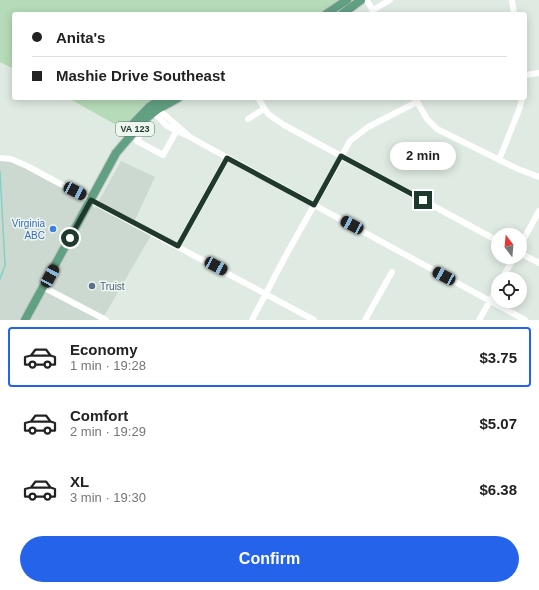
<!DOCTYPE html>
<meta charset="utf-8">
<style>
body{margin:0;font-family:Arial,sans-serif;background:#f6f6f6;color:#222;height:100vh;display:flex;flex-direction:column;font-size:15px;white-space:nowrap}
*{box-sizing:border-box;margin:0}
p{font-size:13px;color:#767676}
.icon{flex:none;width:22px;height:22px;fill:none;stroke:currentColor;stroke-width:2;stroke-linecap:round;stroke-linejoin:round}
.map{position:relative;height:320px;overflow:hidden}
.details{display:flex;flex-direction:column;background:#fff;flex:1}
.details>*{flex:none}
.top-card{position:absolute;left:12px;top:12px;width:515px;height:88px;border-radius:4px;box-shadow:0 2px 10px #0003;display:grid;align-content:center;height:88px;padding:0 20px;background:#fff}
.needle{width:26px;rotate:344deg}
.controls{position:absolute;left:491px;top:228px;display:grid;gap:8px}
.controls a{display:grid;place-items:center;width:36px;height:36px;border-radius:50%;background:#fff;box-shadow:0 2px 10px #0003;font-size:20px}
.end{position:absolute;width:18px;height:18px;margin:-9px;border:5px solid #1f392d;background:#fff;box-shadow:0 0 0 2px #fff}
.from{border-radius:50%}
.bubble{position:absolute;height:28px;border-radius:14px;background:#fff;box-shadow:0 2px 10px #0003;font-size:13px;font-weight:700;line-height:28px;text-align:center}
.car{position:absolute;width:12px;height:24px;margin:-12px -6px;border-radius:5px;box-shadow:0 0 3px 1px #0007;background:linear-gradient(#222 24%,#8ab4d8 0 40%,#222 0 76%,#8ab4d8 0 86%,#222 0)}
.top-card b{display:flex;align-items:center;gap:14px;height:38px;font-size:15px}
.top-card b+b{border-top:1px solid #e0e0e0}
.top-card i{width:10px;height:10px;background:#222}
ul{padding:7px 0 0;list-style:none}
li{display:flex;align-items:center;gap:12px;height:60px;margin:0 8px 6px;padding:0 12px;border:2px solid transparent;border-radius:4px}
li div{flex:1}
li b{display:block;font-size:15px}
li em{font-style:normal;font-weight:700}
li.current{border-color:#2563eb}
li>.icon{width:36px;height:36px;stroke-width:1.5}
.button{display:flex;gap:8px;margin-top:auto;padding:8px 20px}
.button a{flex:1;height:46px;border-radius:24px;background:#2563eb;color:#fff;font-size:16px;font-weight:700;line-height:46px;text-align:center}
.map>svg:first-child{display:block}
.built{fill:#ccd9d0}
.green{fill:#b6dbb8}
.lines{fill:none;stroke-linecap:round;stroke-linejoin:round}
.stream{stroke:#84d0cb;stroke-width:1.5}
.major-casing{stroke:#bcc4c0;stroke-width:10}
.minor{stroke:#fff;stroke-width:6}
.major{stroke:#61a082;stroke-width:8}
.route{stroke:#1f392d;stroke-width:5}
.shop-dot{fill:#3f7fe0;stroke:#eef6f0;stroke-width:1.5}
.service-dot{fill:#5c6f8a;stroke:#eef6f0;stroke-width:1.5}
.labels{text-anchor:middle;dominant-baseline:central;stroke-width:3;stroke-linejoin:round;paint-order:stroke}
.shield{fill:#eef6f0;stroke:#5d7268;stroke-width:1}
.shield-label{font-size:9px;font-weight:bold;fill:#1f392d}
.shop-label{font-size:10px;fill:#366cbe;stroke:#eef6f0;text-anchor:end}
.service-label{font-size:10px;fill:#4e5e75;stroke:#eef6f0;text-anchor:start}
</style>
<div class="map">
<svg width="539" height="320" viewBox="0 0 539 320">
<rect width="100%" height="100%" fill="#deeae2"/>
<path class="built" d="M0,158L18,159L95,208L121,161L155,177L134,222L153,232L103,318L106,320H0Z"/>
<path class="green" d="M0,0H347L326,14H14V69L0,62Z
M68,98H163L127,131Z"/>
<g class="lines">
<path class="stream" d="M0,171L5,265L0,279"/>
<defs>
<path id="major" d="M326,14L347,0
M342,14L361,0
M129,128L149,107L162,98
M25,320L116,153L145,119L158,109L178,98"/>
</defs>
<use href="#major" class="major-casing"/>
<path class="minor" d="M367,0L374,13
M512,0L514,14
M373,10L390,0
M525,75L539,73
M258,98L268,114L284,125L498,241
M415,98L427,119L437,129L518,169L539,177
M154,108L158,109L190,137L206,146L525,320
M151,110L167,126L188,136
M248,119L264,109
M139,137L137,141L163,155L176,132
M0,158L11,159L27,166L314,320
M499,160L519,110L522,98
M178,246L227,158
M520,246L539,211
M520,253L539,263
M502,279L514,257
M43,287L106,320
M252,320L285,257L350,141L368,127L417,102
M365,320L392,272
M479,320L498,287"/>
<use href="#major" class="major"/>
</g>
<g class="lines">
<path class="route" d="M70,238L91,200L178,246L227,158L314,205L341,156L423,200"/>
</g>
<circle class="shop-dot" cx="53" cy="229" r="4"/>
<circle class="service-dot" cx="92" cy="286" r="4"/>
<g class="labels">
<rect class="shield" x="116" y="122" width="38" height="14" rx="3"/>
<g class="shield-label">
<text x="135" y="129">VA 123</text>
</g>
<g class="shop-label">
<text x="45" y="223">Virginia<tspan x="45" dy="12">ABC</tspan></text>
</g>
<g class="service-label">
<text x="100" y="286">Truist</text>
</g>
</g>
</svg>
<div class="controls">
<a><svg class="needle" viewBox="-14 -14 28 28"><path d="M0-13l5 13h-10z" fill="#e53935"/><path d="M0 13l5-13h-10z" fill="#767676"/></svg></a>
<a><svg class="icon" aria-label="locate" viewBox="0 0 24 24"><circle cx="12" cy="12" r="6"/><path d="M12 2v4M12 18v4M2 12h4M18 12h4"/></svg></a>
</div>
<i class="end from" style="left:70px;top:238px"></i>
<i class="end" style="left:423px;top:200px"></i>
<div class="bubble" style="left:390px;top:142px;width:66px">2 min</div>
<i class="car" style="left:75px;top:191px;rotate:117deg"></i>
<i class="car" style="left:352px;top:225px;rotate:298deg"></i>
<i class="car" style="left:216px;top:266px;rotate:118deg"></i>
<i class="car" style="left:50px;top:276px;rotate:28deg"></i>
<i class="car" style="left:444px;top:276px;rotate:298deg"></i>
<div class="top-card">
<b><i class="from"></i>Anita's</b>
<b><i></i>Mashie Drive Southeast</b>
</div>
</div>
<section class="details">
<ul>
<li class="current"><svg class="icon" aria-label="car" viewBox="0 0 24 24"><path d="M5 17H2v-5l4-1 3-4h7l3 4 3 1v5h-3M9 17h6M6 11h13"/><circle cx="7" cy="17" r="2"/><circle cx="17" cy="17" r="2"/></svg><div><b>Economy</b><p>1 min · 19:28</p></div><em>$3.75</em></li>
<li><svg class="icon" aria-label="car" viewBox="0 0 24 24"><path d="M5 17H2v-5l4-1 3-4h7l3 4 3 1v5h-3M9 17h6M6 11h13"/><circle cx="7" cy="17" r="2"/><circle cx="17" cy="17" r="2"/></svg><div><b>Comfort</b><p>2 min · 19:29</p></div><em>$5.07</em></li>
<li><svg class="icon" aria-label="car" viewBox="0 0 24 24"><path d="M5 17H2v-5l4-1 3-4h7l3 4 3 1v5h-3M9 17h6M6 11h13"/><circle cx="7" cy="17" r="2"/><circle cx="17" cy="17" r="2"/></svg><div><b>XL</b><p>3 min · 19:30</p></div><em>$6.38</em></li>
</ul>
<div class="button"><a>Confirm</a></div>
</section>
